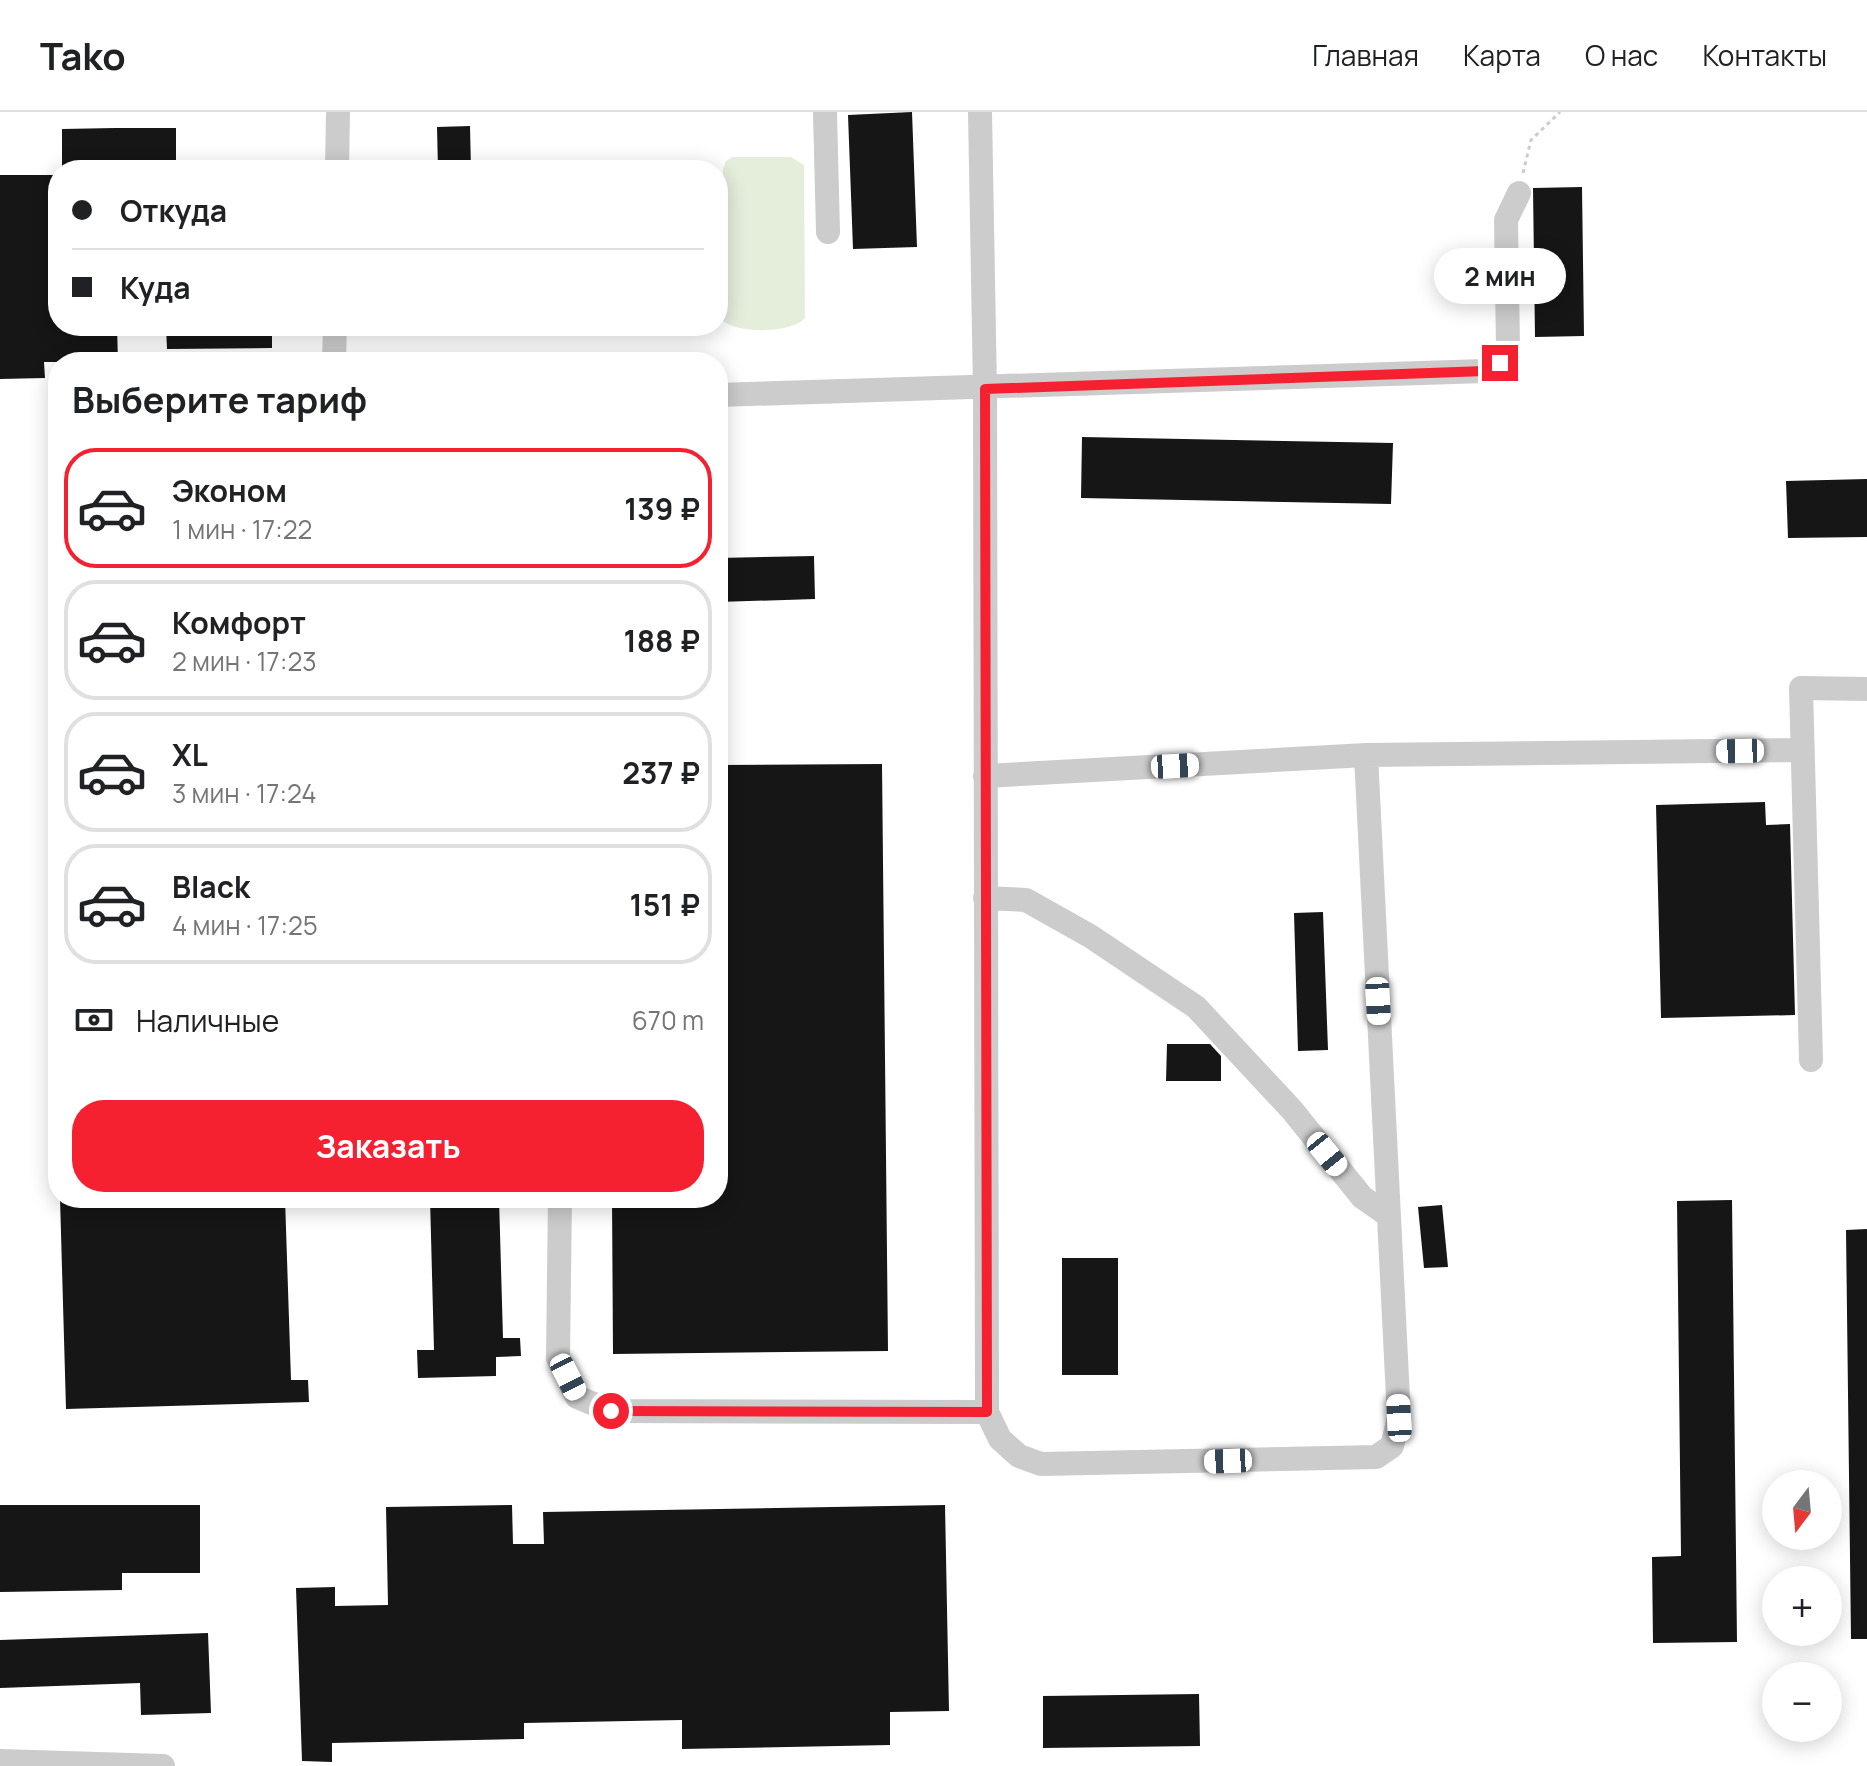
<!DOCTYPE html>
<html lang="ru">
<meta charset="utf-8">
<style>
body{margin:0;font-family:Manrope,sans-serif;background:#f2f2f2;color:#202124;height:100vh;display:flex;flex-direction:column;font-size:30px;white-space:nowrap}
*{box-sizing:border-box;margin:0}
p{font-size:26px;color:#757577}
.icon{flex:none;width:44px;height:44px;fill:none;stroke:currentColor;stroke-width:2;stroke-linecap:round;stroke-linejoin:round}
.map{position:relative;flex:1;overflow:hidden}
.drawer{position:absolute;left:48px;top:240px;width:680px;height:856px;display:flex;flex-direction:column;background:#fff;border-radius:32px;box-shadow:0 4px 20px #0003}
.drawer>*{flex:none}
.top-card{position:absolute;left:48px;top:48px;width:680px;height:176px;border-radius:32px;box-shadow:0 4px 20px #0003;display:grid;align-content:center;height:176px;padding:0 24px;background:#fff}
.needle{width:52px;rotate:196deg}
.fabs{position:absolute;left:1762px;top:1358px;display:grid;gap:16px}
.fabs a{display:grid;place-items:center;width:80px;height:80px;border-radius:50%;background:#fff;box-shadow:0 4px 20px #0003;font-size:40px}
.end{position:absolute;width:36px;height:36px;margin:-18px;border:10px solid #f62130;background:#fff;box-shadow:0 0 0 4px #fff}
.from{border-radius:50%}
.bubble{position:absolute;height:56px;border-radius:28px;background:#fff;box-shadow:0 4px 20px #0003;font-size:26px;font-weight:700;line-height:56px;text-align:center}
.car{position:absolute;width:24px;height:48px;margin:-24px -12px;border-radius:10px;box-shadow:0 0 6px 2px #0007;background:linear-gradient(#fff 24%,#345 0 40%,#fff 0 76%,#345 0 86%,#fff 0)}
.top-card b{display:flex;align-items:center;gap:28px;height:76px;font-size:30px}
.top-card b+b{border-top:2px solid #e0e0e0}
.top-card i{width:20px;height:20px;background:#202124}
ul{padding:0;list-style:none}
li{display:flex;align-items:center;gap:24px;height:120px;margin:0 16px 12px;padding:0 8px;border:4px solid #e0e0e0;border-radius:32px}
li div{flex:1}
li b{display:block;font-size:30px}
li em{font-style:normal;font-weight:700}
li.current{border-color:#f62130}
li>.icon{width:72px;height:72px;stroke-width:1.5}
h2{padding:0 24px;font-size:36px;line-height:96px}
.pay{display:flex;align-items:center;gap:20px;height:88px;padding:0 24px;font-size:30px}
.pay p{margin-inline-start:auto}
.action{display:flex;gap:16px;margin-top:auto;padding:16px 24px}
.action a{flex:1;height:92px;border-radius:32px;background:#f62130;color:#fff;font-size:32px;font-weight:700;line-height:92px;text-align:center}
header{display:flex;align-items:center;gap:48px;box-sizing:border-box;height:112px;padding:0 40px;background:#fff;border-bottom:2px solid #e0e0e0}
header strong{font-size:38px}
nav{display:flex;gap:44px;margin-inline-start:auto;font-size:28px}
.map>svg:first-child{display:block}
.green{fill:#e5eedb}
.building{fill:#161616}
.lines{fill:none;stroke-linecap:round;stroke-linejoin:round}
.path{stroke:#ccc;stroke-width:3;stroke-dasharray:4 4;stroke-linecap:butt}
.minor{stroke:#ccc;stroke-width:24}
.route{stroke:#f62130;stroke-width:10}
</style>
<header>
<strong>Tako</strong>
<nav><a>Главная</a><a>Карта</a><a>О нас</a><a>Контакты</a></nav>
</header>
<div class="map">
<svg width="1867" height="1654" viewBox="0 0 1867 1654">
<rect width="100%" height="100%" fill="#fff"/>
<path class="green" d="M732,45H791L804,53L805,206C790,222 738,222 722,208L723,57L726,49Z"/>
<path class="building" d="M912,0L917,135L853,137L848,3Z
M470,14L471,58H438L437,15Z
M115,16H176V54L62,58V17Z
M0,63H58V214H117L118,250H44L45,266L0,267Z
M1582,75L1584,224L1535,225L1533,76Z
M166,214H272V236L167,237Z
M1082,325L1393,331L1391,392L1081,386Z
M1867,367V425L1788,426L1786,369Z
M814,444L815,487L718,490V446Z
M882,652L888,1239L613,1242L612,1086H718V653Z
M1765,690L1766,713L1790,712L1795,903L1661,906L1656,693Z
M1323,800L1328,938L1298,939L1294,801Z
M1167,932H1210L1221,944V969H1166Z
M60,1086H285L291,1268H308L309,1290L66,1297Z
M430,1086H499L503,1226H520L521,1244L496,1245V1264L418,1266L417,1238H434Z
M1732,1088L1737,1530L1653,1531L1652,1445L1681,1444L1677,1089Z
M1442,1093L1448,1155L1424,1156L1418,1095Z
M1867,1117V1527H1851L1846,1118Z
M1062,1146H1118V1263H1062Z
M0,1393H200V1461H122V1478L0,1480Z
M512,1393L513,1432H544L543,1400L945,1393L949,1599L890,1600V1633L682,1637V1608L524,1611V1627L332,1631V1650L302,1649L296,1476L335,1475V1494L388,1493L386,1395Z
M208,1521L211,1601L141,1603L140,1571L0,1576V1528Z
M1199,1582L1200,1634L1043,1636V1584Z"/>
<g class="lines">
<path class="path" d="M1523,61L1531,28L1560,0"/>
<path class="minor" d="M825,0L828,120
M980,0L985,277L987,1300L1000,1327L1019,1344L1041,1352L1376,1345L1392,1334L1399,1306L1366,643
M337,58L338,0
M334,250L335,214
M718,283L1485,259L1500,251L1508,235L1506,108L1519,81
M985,664L1366,643L1802,638
M985,786L1026,788L1090,824L1196,895L1292,998L1362,1085L1389,1104
M1811,948L1801,576L1867,577
M560,1086L558,1246L577,1285L611,1299L987,1300
M0,1649L163,1654"/>
</g>
<g class="lines">
<path class="route" d="M611,1299L987,1300L985,277L1485,259L1500,251"/>
</g>
</svg>
<div class="fabs">
<a><svg class="needle" viewBox="-14 -14 28 28"><path d="M0-13l5 13h-10z" fill="#e53935"/><path d="M0 13l5-13h-10z" fill="#757577"/></svg></a>
<a>+</a>
<a>−</a>
</div>
<i class="end from" style="left:611px;top:1299px"></i>
<i class="end" style="left:1500px;top:251px"></i>
<div class="bubble" style="left:1434px;top:136px;width:132px">2 мин</div>
<i class="car" style="left:1740px;top:639px;rotate:269deg"></i>
<i class="car" style="left:1175px;top:654px;rotate:87deg"></i>
<i class="car" style="left:1378px;top:889px;rotate:177deg"></i>
<i class="car" style="left:1327px;top:1042px;rotate:141deg"></i>
<i class="car" style="left:568px;top:1265px;rotate:153deg"></i>
<i class="car" style="left:1399px;top:1306px;rotate:357deg"></i>
<i class="car" style="left:1228px;top:1349px;rotate:268deg"></i>
<div class="top-card">
<b><i class="from"></i>Откуда</b>
<b><i></i>Куда</b>
</div>
<section class="drawer">
<h2>Выберите тариф</h2>
<ul>
<li class="current"><svg class="icon" aria-label="car" viewBox="0 0 24 24"><path d="M5 17H2v-5l4-1 3-4h7l3 4 3 1v5h-3M9 17h6M6 11h13"/><circle cx="7" cy="17" r="2"/><circle cx="17" cy="17" r="2"/></svg><div><b>Эконом</b><p>1 мин · 17:22</p></div><em>139 ₽</em></li>
<li><svg class="icon" aria-label="car" viewBox="0 0 24 24"><path d="M5 17H2v-5l4-1 3-4h7l3 4 3 1v5h-3M9 17h6M6 11h13"/><circle cx="7" cy="17" r="2"/><circle cx="17" cy="17" r="2"/></svg><div><b>Комфорт</b><p>2 мин · 17:23</p></div><em>188 ₽</em></li>
<li><svg class="icon" aria-label="car" viewBox="0 0 24 24"><path d="M5 17H2v-5l4-1 3-4h7l3 4 3 1v5h-3M9 17h6M6 11h13"/><circle cx="7" cy="17" r="2"/><circle cx="17" cy="17" r="2"/></svg><div><b>XL</b><p>3 мин · 17:24</p></div><em>237 ₽</em></li>
<li><svg class="icon" aria-label="car" viewBox="0 0 24 24"><path d="M5 17H2v-5l4-1 3-4h7l3 4 3 1v5h-3M9 17h6M6 11h13"/><circle cx="7" cy="17" r="2"/><circle cx="17" cy="17" r="2"/></svg><div><b>Black</b><p>4 мин · 17:25</p></div><em>151 ₽</em></li>
</ul>
<div class="pay"><svg class="icon" aria-label="cash" viewBox="0 0 24 24"><path d="M3 7h18v10H3z"/><circle cx="12" cy="12" r="2"/></svg>Наличные<p>670 m</p></div>
<div class="action"><a>Заказать</a></div>
</section>
</div>
